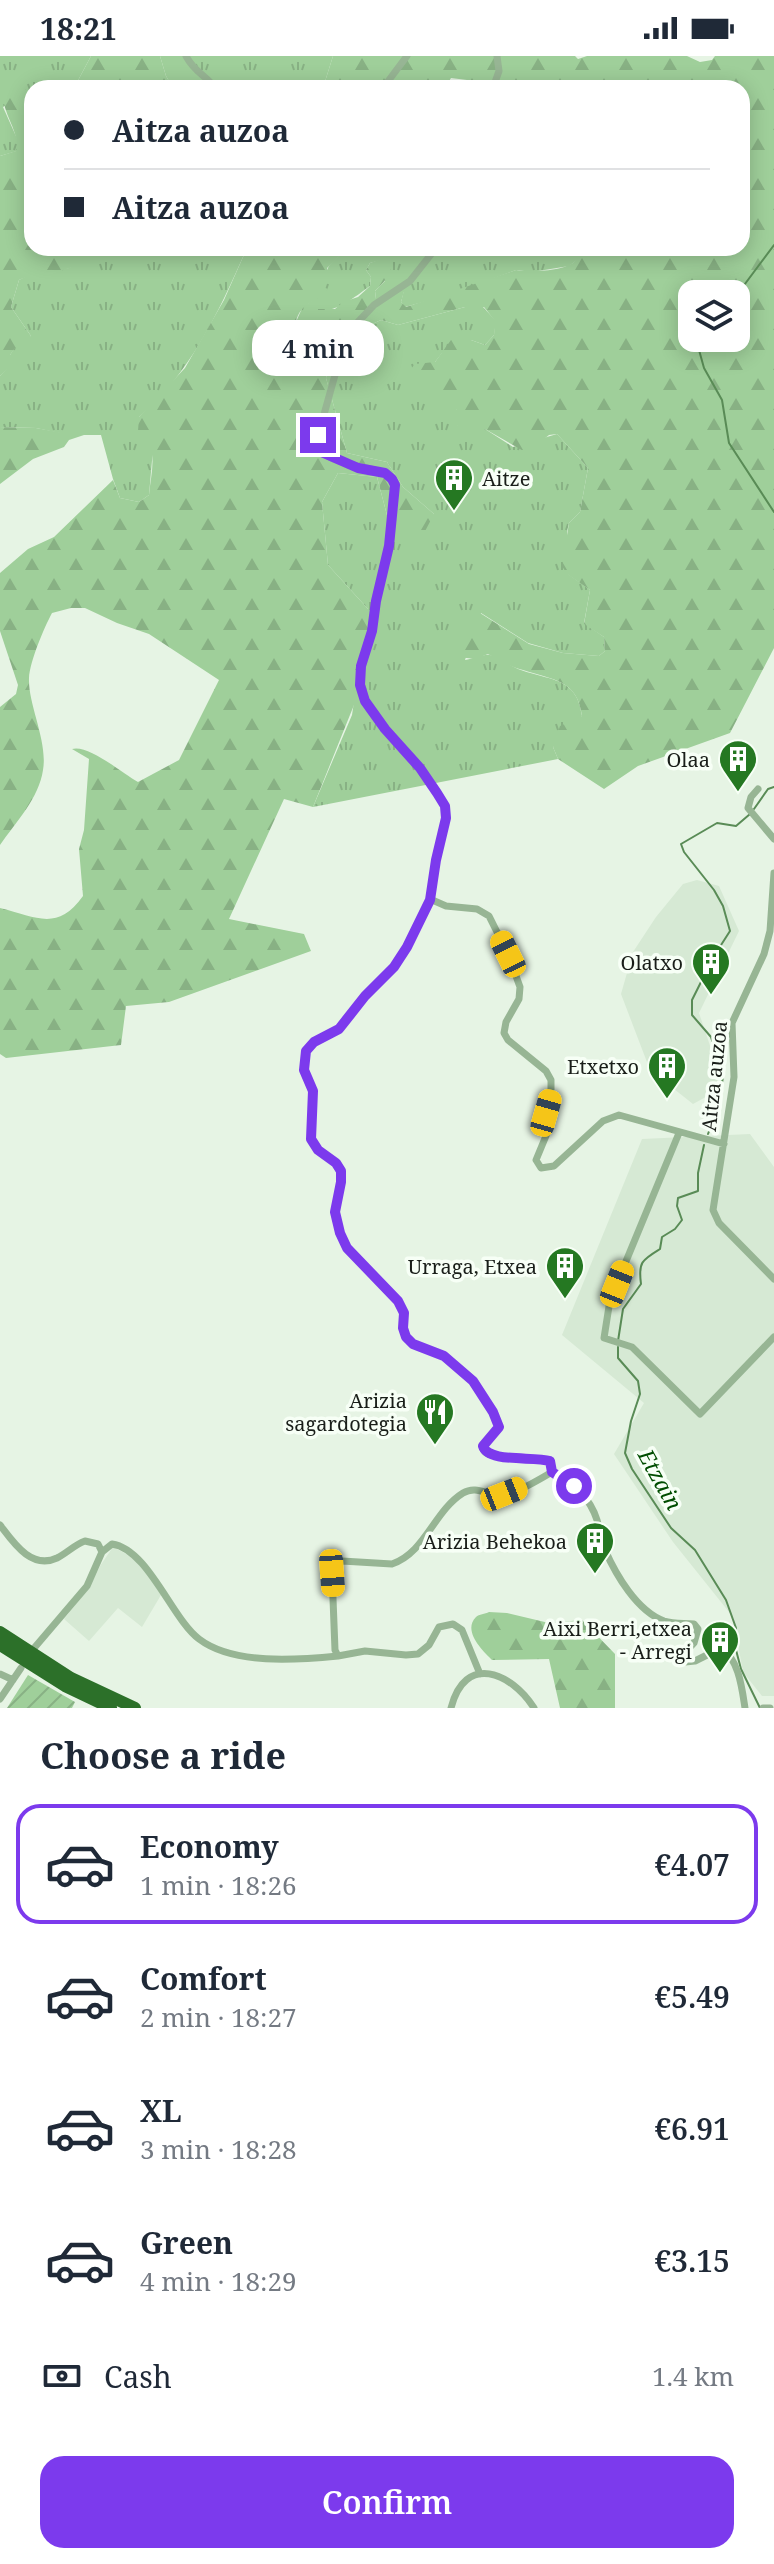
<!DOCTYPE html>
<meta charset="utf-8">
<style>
body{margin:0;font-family:"Noto Serif",serif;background:#f6f6f7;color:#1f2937;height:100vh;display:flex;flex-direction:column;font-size:30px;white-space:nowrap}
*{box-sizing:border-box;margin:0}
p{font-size:26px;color:#747a83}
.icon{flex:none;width:44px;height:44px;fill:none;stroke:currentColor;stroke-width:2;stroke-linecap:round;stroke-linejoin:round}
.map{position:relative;height:1652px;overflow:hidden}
.sheet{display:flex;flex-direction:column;background:#fff;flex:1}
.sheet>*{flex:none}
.guide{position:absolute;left:24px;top:24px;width:726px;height:176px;border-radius:24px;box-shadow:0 4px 20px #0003;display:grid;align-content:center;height:176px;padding:0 40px;background:#fff}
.fabs{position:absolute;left:678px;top:224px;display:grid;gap:16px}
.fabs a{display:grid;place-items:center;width:72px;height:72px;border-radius:16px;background:#fff;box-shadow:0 4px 20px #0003;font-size:40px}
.end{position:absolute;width:36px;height:36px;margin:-18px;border:10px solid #7c3aed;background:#fff;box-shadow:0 0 0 4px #fff}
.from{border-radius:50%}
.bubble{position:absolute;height:56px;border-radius:24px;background:#fff;box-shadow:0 4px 20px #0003;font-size:26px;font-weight:600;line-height:56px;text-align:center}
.car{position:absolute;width:24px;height:48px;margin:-24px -12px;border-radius:10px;box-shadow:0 0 6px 2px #0007;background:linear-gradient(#f5c518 24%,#345 0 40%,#f5c518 0 76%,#345 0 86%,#f5c518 0)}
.guide b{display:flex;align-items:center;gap:28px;height:76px;font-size:30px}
.guide b+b{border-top:2px solid #e0e1e3}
.guide i{width:20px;height:20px;background:#1f2937}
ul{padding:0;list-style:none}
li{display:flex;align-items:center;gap:24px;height:120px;margin:0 16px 12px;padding:0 24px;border:4px solid transparent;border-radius:24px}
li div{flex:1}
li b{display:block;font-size:30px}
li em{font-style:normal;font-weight:600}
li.on{border-color:#7c3aed}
li>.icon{width:72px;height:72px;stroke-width:1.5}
h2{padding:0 40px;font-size:36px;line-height:96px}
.pay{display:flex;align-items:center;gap:20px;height:88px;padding:0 40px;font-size:30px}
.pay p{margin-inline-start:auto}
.cta{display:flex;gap:16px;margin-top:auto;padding:16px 40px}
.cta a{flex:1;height:92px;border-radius:24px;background:#7c3aed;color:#fff;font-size:32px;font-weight:600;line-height:92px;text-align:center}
.status{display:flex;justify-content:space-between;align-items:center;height:56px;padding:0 40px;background:#fff;direction:ltr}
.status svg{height:22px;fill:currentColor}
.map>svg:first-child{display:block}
.built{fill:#d6e9d4}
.grass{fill:url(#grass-tufts)}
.forest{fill:url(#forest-firs);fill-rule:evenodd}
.garden{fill:url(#garden-furrows)}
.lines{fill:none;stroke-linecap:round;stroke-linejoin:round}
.stream{stroke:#598b56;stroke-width:2}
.street{stroke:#97b594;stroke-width:7}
.highway{stroke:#2c7029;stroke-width:12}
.route{stroke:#7c3aed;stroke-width:10}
.labels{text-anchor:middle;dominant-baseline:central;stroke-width:7;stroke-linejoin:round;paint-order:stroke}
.poi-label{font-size:20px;fill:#191e19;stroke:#f7fff6;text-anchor:end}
.street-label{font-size:20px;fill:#191e19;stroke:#f7fff6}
.water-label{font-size:22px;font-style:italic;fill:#004d01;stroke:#f7fff6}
</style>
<div class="status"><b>18:21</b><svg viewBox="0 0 49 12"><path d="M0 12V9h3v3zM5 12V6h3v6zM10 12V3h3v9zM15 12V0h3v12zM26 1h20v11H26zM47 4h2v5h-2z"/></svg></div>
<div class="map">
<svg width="774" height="1652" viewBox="0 0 774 1652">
<defs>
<pattern id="grass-tufts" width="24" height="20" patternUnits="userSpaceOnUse" patternTransform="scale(2)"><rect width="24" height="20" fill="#9fcf9a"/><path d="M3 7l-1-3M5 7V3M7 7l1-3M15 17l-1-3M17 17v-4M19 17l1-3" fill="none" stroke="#88b184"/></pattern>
<pattern id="forest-firs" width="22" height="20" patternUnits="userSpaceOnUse" patternTransform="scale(2)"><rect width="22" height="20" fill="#9fcf9a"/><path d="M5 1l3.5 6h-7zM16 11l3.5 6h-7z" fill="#88b184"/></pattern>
<pattern id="garden-furrows" width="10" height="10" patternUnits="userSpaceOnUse" patternTransform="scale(2)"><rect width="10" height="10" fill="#9fcf9a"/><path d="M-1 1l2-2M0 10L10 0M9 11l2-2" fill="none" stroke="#88b184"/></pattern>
</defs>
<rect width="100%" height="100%" fill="#e6f4e4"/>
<path class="built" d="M697,824L719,830L739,875L699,957L724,1031L693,1048L650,1014L621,938L633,896L656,861L683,828Z
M750,1078L774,1111V1640H762L743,1616L733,1561L673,1486L614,1398L644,1347L562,1279L642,1083Z
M113,1491L132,1501L149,1520L161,1539L142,1571L118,1552L89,1585L64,1563L89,1532L100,1510Z"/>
<path class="grass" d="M0,0H91L74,32H32V49L28,37L3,51L19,87L17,95L0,100Z
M160,0H333L323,32H189L186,30L173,32L166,20Z
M99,192H247C220,253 191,317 139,361L153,393L149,439L139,446L120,442L113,423L101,379H84L69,384V379L36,372L0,371V320L9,310L10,299L15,291L31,280L11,251L19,224L32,217L69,212L99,195Z
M348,192H582L577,204L569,210L532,216L516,214L448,239L405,251L401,246L404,234L388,243H376L375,235L385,225L381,204L370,207L366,214L371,221L370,230C359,238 340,253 327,254L310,273L300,271L296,266L303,250C322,242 321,227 328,212C331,205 342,198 348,192Z
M465,251H483L496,265L494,279L485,289L471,284L442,297L435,306L457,354V369L485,373L513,391L557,378L588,412L580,456L569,467L567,476L568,518L590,534L584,567L604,581L605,595L599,600L563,597L528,587L481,557L465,604C473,603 483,598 490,599C499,601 509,609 518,613C549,625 577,620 582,660L553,691L558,703L313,751L352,659L368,553L328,509L322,446L338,417L377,421L388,463L434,458L403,431L387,406L347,397L326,322L334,285L381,264L398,269Z"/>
<path class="forest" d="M91,0H160L166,20L173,32H74Z
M333,0H575L578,3L587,0H687L700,6L712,4L715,0H774V592L730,677L638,710L604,733L558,703L553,691L560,670L582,660C577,623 553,624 523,614C511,611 499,604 488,598L475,603L458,601C457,587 460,566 471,556L480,557L529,588L563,597L599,600L605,595L604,581L584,568L590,534L567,518L562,510L569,467L580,456L588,412L557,378L549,379L527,397L485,373L462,376L457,369V354L412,321L410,314L415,308L435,306L451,284L460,276L471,284L485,289L494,279L495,265L484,251H465L398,269L381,264L334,285L326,322L347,397L387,406L403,431L434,458L422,481L388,463L377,421L338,417L322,446L328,509L368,553V578L359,607L358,639L313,751L284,743L229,863L304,878L311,895L169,946L126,950L121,989L6,1002L0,998V852C37,861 57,876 83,840L79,793L84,774L89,703L72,693C88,688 122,717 138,726L179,704L219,624L149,578L117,567L85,552H71L52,557C44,572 30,605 29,622C28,649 48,685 43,714C39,742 16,766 0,789V651L16,638L18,629L0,575V517L28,493L54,481L113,424L120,442L139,446L149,439C151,415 160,391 138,375L139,361L185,312L224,244L247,192H348L327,212C328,220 323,224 323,231L328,233C317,247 300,246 296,266L304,273H310L318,264V253H335L343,246L358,241L370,230L371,221L366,214L370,207L381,203L391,205C393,219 384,226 375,235L376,243H388L405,232L401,246L406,251L516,214C530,216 566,216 576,204C577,202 581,194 582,192H742V32H495L487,24L475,25L451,22L445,32H323ZM692,238H736V282H692Z
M22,26L32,49V192H99V194C90,201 81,209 70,212C53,218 36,215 19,224L11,251L31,280C28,289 24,291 15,292L10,299V310L0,320V100L16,95C21,78 3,59 3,39L13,27Z
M0,371L36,372L69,378V384L64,391L33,403L0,428Z
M489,1556L507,1557L549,1567L582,1564L615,1598V1652H560L549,1603L492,1604C483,1595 462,1575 476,1561C479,1558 485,1558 489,1556Z"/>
<path class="garden" d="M28,1619L75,1646L72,1652H7Z"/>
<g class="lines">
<path class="stream" d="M736,240L774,189
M699,282V294L704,312L722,344L729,387L774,456
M754,753L768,733L774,731
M708,1078L719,1049L723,1020L711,981L692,959V944L714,900L730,875L723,850L714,834L684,796L681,788L717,767L736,770L750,758
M618,1285L623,1253L641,1228C638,1206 642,1204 660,1193L662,1181L675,1173L682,1164L677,1150L678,1142L698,1135V1117L704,1089
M618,1291V1302L638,1325L640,1338L631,1365L625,1397L632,1413L671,1472L695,1494L726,1544L736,1572V1594L741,1613L760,1652"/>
<path class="street" d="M186,0C195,17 206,19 215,32
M383,32L407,0
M493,32L499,15L497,0
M436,192L410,225L374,249L341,284L335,319L316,387C329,417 384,403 395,429L389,490L376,545L372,575L361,610L360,629L365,645L371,654L385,673L420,712L437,737L445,750L446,762L436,804L430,844L407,891L394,911L365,940L339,973L314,986L306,995L304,1014L313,1035L311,1083L318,1094L336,1107L341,1115V1126L335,1156L340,1177L347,1192L398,1245L404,1257L403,1272L406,1281L413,1288L444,1300L473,1325L493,1356L499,1371L483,1390C483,1392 483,1394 485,1396C491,1403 533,1403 543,1403L550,1405L552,1416C538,1424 516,1438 500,1439C487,1439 476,1429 463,1437C434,1455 425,1497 392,1508L342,1505L337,1507L332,1517L335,1594L338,1600L365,1595L406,1599L418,1598L429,1589L439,1571L453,1568L462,1574L480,1618
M758,733L751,741L748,752L774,783
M774,817L770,875L764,898L732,967L734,1021L713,1154L719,1167L774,1223
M430,843L446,850L477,853L489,860L508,898L520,931L519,943L506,966L504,977L508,984L546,1015L551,1024V1039L546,1057L548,1075L536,1104L541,1112L554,1110L603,1065L619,1059L724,1088
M679,1077L610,1244L604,1282L632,1291L700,1358L774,1281
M552,1416C573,1426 590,1442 597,1464C600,1474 601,1485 605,1494C616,1519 637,1555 664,1565C674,1568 683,1567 694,1568L698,1573L694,1587L682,1600L685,1606L695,1605L721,1592C739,1603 742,1633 745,1652
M0,1469C13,1486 31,1514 57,1502C67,1497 74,1489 85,1485L98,1488L102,1496L87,1530L35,1591
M102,1496L112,1488C148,1493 172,1563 199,1583C233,1609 297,1604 338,1600
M0,1618L13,1624
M0,1643L21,1612
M451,1652C465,1597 511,1616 534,1652
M763,1652H770"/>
<path class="highway" d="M0,1576L71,1622L135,1652
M0,1589L65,1630L111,1652"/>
</g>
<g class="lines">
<path class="route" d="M318,379L316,387L319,395L358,412L385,417L392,423L395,429L389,490L376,545L372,575L361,610L360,629L365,645L385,673L420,712L437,737L445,750L446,762L436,804L430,844L407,891L394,911L365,940L339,973L314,986L306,995L304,1014L313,1035L311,1083L318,1094L336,1107L341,1115V1126L335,1156L340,1177L347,1192L398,1245L404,1257L403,1272L406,1281L413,1288L444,1300L473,1325L493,1356L499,1371L483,1390C488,1407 533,1400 550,1405L552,1416L574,1430"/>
</g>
<defs>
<symbol id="building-pin" viewBox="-11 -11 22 30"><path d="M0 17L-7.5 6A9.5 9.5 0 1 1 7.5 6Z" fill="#257822" stroke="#f7fff6"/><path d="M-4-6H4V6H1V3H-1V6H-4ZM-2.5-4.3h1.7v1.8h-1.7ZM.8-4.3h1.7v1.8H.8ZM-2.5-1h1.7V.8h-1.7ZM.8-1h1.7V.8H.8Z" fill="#fff"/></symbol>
<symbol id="restaurant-pin" viewBox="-11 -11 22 30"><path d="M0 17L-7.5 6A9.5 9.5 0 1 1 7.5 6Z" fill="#257822" stroke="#f7fff6"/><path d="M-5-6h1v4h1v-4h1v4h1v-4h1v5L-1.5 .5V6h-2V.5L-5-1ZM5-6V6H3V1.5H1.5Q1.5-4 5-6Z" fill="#fff"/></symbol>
</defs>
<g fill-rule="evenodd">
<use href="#building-pin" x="432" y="400" width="44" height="60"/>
<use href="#building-pin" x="716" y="681" width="44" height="60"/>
<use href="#building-pin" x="689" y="884" width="44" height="60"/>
<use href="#building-pin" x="645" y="988" width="44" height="60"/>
<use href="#building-pin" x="543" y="1188" width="44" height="60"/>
<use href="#restaurant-pin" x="413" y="1334" width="44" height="60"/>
<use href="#building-pin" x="573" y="1463" width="44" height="60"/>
<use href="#building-pin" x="698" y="1562" width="44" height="60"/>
</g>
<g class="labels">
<g class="poi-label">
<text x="482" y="422" text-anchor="start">Aitze</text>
<text x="710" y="703">Olaa</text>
<text x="683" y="906">Olatxo</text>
<text x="639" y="1010">Etxetxo</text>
<text x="537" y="1210">Urraga, Etxea</text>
<text x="407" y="1344">Arizia<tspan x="407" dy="23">sagardotegia</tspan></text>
<text x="567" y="1485">Arizia Behekoa</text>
<text x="692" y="1572">Aixi Berri,etxea<tspan x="692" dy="23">- Arregi</tspan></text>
</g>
<g class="street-label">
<text transform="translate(714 1020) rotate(-84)">Aitza auzoa</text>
</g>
<g class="water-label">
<text transform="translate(661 1423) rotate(61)">Etzain</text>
</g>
</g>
</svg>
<div class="fabs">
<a><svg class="icon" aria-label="layers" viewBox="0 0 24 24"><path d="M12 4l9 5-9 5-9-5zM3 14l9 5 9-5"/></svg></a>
</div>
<i class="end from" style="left:574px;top:1430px"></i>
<i class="end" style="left:318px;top:379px"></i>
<div class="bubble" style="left:252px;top:264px;width:132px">4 min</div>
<i class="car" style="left:508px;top:898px;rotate:334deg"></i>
<i class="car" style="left:546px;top:1057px;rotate:16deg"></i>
<i class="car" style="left:617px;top:1228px;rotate:22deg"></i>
<i class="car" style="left:504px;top:1438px;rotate:68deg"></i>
<i class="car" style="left:332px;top:1517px;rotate:176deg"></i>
<div class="guide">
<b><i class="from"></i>Aitza auzoa</b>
<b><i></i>Aitza auzoa</b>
</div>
</div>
<section class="sheet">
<h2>Choose a ride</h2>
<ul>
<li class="on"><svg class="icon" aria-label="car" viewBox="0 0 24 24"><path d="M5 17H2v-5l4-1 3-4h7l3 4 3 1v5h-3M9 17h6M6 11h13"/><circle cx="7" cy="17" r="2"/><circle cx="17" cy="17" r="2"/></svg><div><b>Economy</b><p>1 min · 18:26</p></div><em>€4.07</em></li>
<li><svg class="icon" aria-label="car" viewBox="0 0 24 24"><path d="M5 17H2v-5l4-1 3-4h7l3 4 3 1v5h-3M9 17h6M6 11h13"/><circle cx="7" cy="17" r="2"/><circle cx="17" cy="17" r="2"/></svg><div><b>Comfort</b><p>2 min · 18:27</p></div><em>€5.49</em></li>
<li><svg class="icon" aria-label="car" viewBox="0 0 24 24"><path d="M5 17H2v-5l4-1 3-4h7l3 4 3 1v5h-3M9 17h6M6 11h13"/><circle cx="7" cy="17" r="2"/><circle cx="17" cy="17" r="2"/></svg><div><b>XL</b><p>3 min · 18:28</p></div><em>€6.91</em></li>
<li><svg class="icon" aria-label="car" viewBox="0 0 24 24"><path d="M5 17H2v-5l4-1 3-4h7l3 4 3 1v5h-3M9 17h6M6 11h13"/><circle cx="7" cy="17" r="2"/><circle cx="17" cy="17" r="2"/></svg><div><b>Green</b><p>4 min · 18:29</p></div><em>€3.15</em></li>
</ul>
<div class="pay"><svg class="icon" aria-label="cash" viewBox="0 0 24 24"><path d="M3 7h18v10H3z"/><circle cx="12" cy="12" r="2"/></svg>Cash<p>1.4 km</p></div>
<div class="cta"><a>Confirm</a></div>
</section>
